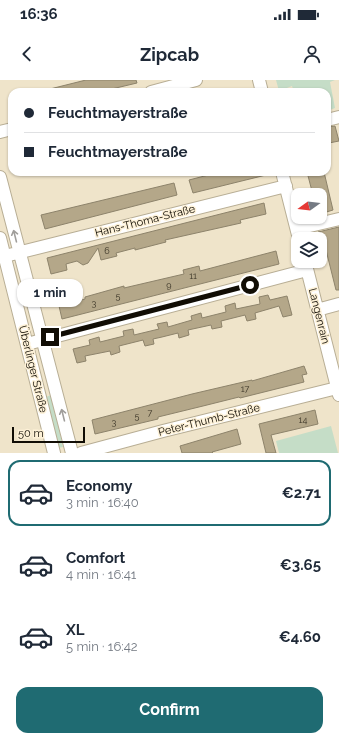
<!DOCTYPE html>
<meta charset="utf-8">
<style>
body{margin:0;font-family:Raleway,sans-serif;background:#f2f2f3;color:#1f2937;height:100vh;display:flex;flex-direction:column;font-size:15px;white-space:nowrap}
*{box-sizing:border-box;margin:0}
p{font-size:13px;color:#747a83}
.icon{flex:none;width:22px;height:22px;fill:none;stroke:currentColor;stroke-width:2;stroke-linecap:round;stroke-linejoin:round}
.map{position:relative;height:373px;overflow:hidden}
.sheet{display:flex;flex-direction:column;background:#fff;flex:1}
.sheet>*{flex:none}
.banner{position:absolute;left:8px;top:8px;width:323px;height:88px;border-radius:12px;box-shadow:0 1px 3px #0004;display:grid;align-content:center;height:88px;padding:0 16px;background:#fff}
.needle{width:26px;rotate:255deg}
.buttons{position:absolute;left:291px;top:108px;display:grid;gap:8px}
.buttons a{display:grid;place-items:center;width:36px;height:36px;border-radius:8px;background:#fff;box-shadow:0 1px 3px #0004;font-size:20px}
.scale{position:absolute;left:12px;bottom:10px;width:73px;box-sizing:border-box;padding-left:4px;border:2px solid #110d05;border-top:0;font-size:11px;line-height:14px;white-space:nowrap;color:#110d05;-webkit-text-stroke:3px #fdf1d7;paint-order:stroke}
.end{position:absolute;width:18px;height:18px;margin:-9px;border:5px solid #110d05;background:#fff;box-shadow:0 0 0 2px #fff}
.from{border-radius:50%}
.bubble{position:absolute;height:28px;border-radius:12px;background:#fff;box-shadow:0 1px 3px #0004;font-size:13px;font-weight:700;line-height:28px;text-align:center}
.banner b{display:flex;align-items:center;gap:14px;height:38px;font-size:15px}
.banner b+b{border-top:1px solid #e0e1e3}
.banner i{width:10px;height:10px;background:#1f2937}
ul{padding:7px 0 0;list-style:none}
li{display:flex;align-items:center;gap:12px;height:66px;margin:0 8px 6px;padding:0 8px;border:2px solid transparent;border-radius:12px}
li div{flex:1}
li b{display:block;font-size:15px}
li em{font-style:normal;font-weight:700}
li.current{border-color:#1f6b72}
li>.icon{width:36px;height:36px;stroke-width:1.5}
.primary-button{display:flex;gap:8px;margin-top:auto;padding:8px 16px}
.primary-button a{flex:1;height:46px;border-radius:12px;background:#1f6b72;color:#fff;font-size:16px;font-weight:700;line-height:46px;text-align:center}
.status{display:flex;justify-content:space-between;align-items:center;height:28px;padding:0 20px;background:#fff;direction:ltr}
.status svg{height:11px;fill:currentColor}
header{display:flex;justify-content:space-between;align-items:center;height:52px;padding:0 16px;background:#fff;font-size:18px;font-weight:700}
.map>svg:first-child{display:block}
.green{fill:#c5ddc7}
.building{fill:#b4a789;stroke:#8d836b}
.lines{fill:none;stroke-linecap:round;stroke-linejoin:round}
.minor-casing{stroke:#b8ae95;stroke-width:14}
.minor{stroke:#fff;stroke-width:12}
.oneway{stroke:#a09e9b}
.route{stroke:#110d05;stroke-width:5}
.labels{text-anchor:middle;dominant-baseline:central;stroke-width:3;stroke-linejoin:round;paint-order:stroke}
.number-label{font-size:9px;fill:#3a3426}
.street-label{font-size:11px;fill:#110d05;stroke:#fdf1d7}
</style>
<div class="status"><b>16:36</b><svg viewBox="0 0 49 12"><path d="M0 12V9h3v3zM5 12V6h3v6zM10 12V3h3v9zM15 12V0h3v12zM26 1h20v11H26zM47 4h2v5h-2z"/></svg></div>
<header><svg class="icon" aria-label="back" viewBox="0 0 24 24"><path d="M15 5l-7 7 7 7"/></svg>Zipcab<svg class="icon" aria-label="person" viewBox="0 0 24 24"><circle cx="12" cy="8" r="4"/><path d="M4 21q1-7 8-7t8 7"/></svg></header>
<div class="map">
<svg width="339" height="373" viewBox="0 0 339 373">
<rect width="100%" height="100%" fill="#efe4ca"/>
<path class="green" d="M276,0H335L330,2L335,28L327,31V12H294L292,6L279,11Z
M51,315L63,367L58,368L46,317Z
M331,346L338,373H279L276,361Z"/>
<path class="building" d="M86,0H136L137,3L99,12H50V9Z
M335,46L339,61L329,63L327,55V47Z
M220,92H265L266,95L193,113L189,100Z
M307,92H324L333,130L320,134V115H313Z
M174,103L177,115L45,149L41,135Z
M264,123L266,134L240,140L241,143L165,160L166,162L135,170V168L116,173L117,176L101,180L98,168L88,183L83,185L77,181L66,184L67,190L51,194L47,178Z
M339,147V210H336L325,166L321,167L318,152Z
M276,171L279,184L62,239L59,226L85,219V217L124,206V208L184,194L183,190L199,186L200,191Z
M268,215L270,220L287,216L292,235L283,237L279,226L255,233L256,239L247,241L245,235L221,241L222,247L212,249L211,245L188,250L189,255L179,258L178,253L162,257L153,259L154,264L145,266L143,260L119,266L120,272L111,275L110,271L85,276L86,281L77,283L73,269L90,265L89,260L99,257L100,262L124,256L123,251L133,249L134,255L159,249L157,244L167,242L168,247L192,240L191,236L201,233L202,238L226,232L225,226L235,223L236,229L260,224L259,217Z
M304,286L307,294L302,295L304,302L240,318L239,317L203,326L158,337V339L95,354L92,340L192,314L252,300V301Z
M315,330L318,344L271,355L276,373H266L259,344Z
M237,349L241,364L212,372L213,373H182L180,366Z"/>
<g class="lines">
<defs>
<path id="minor" d="M259,0L262,12
M151,12L196,0
M327,40L339,37
M0,52L12,49
M282,92L299,159
M0,97L72,373
M297,149L339,139
M0,158L54,373
M5,176L286,106
M305,181L339,315
M317,230L339,224
M27,264L307,190
M81,373L163,351L337,308"/>
</defs>
<use href="#minor" class="minor-casing"/>
<use href="#minor" class="minor"/>
</g>
<defs><path id="oneway-shaft" d="M-6 0H5M1.5-3L5.5 0L1.5 3" fill="none" stroke-width="1.6" stroke-linecap="round" stroke-linejoin="round"/></defs>
<g class="oneway">
<use href="#oneway-shaft" transform="translate(15 156) rotate(-104)"/>
<use href="#oneway-shaft" transform="translate(63 335) rotate(-104)"/>
</g>
<g class="lines">
<path class="route" d="M50,257L250,205"/>
</g>
<g class="labels">
<g class="number-label">
<text x="107" y="171">6</text>
<text x="193" y="196">11</text>
<text x="169" y="205">9</text>
<text x="118" y="216">5</text>
<text x="94" y="223">3</text>
<text x="245" y="309">17</text>
<text x="150" y="333">7</text>
<text x="137" y="336">5</text>
<text x="303" y="340">14</text>
<text x="114" y="342">3</text>
</g>
<g class="street-label">
<text transform="translate(145 141) rotate(-14)">Hans-Thoma-Straße</text>
<text transform="translate(319 236) rotate(76)">Langenrain</text>
<text transform="translate(33 289) rotate(76)">Überlinger Straße</text>
<text transform="translate(209 340) rotate(-14)">Peter-Thumb-Straße</text>
</g>
</g>
</svg>
<div class="buttons">
<a><svg class="needle" viewBox="-14 -14 28 28"><path d="M0-13l5 13h-10z" fill="#e53935"/><path d="M0 13l5-13h-10z" fill="#747a83"/></svg></a>
<a><svg class="icon" aria-label="layers" viewBox="0 0 24 24"><path d="M12 4l9 5-9 5-9-5zM3 14l9 5 9-5"/></svg></a>
</div>
<div class="scale">50 m</div>
<i class="end from" style="left:250px;top:205px"></i>
<i class="end" style="left:50px;top:257px"></i>
<div class="bubble" style="left:17px;top:199px;width:66px">1 min</div>
<div class="banner">
<b><i class="from"></i>Feuchtmayerstraße</b>
<b><i></i>Feuchtmayerstraße</b>
</div>
</div>
<section class="sheet">
<ul>
<li class="current"><svg class="icon" aria-label="car" viewBox="0 0 24 24"><path d="M5 17H2v-5l4-1 3-4h7l3 4 3 1v5h-3M9 17h6M6 11h13"/><circle cx="7" cy="17" r="2"/><circle cx="17" cy="17" r="2"/></svg><div><b>Economy</b><p>3 min · 16:40</p></div><em>€2.71</em></li>
<li><svg class="icon" aria-label="car" viewBox="0 0 24 24"><path d="M5 17H2v-5l4-1 3-4h7l3 4 3 1v5h-3M9 17h6M6 11h13"/><circle cx="7" cy="17" r="2"/><circle cx="17" cy="17" r="2"/></svg><div><b>Comfort</b><p>4 min · 16:41</p></div><em>€3.65</em></li>
<li><svg class="icon" aria-label="car" viewBox="0 0 24 24"><path d="M5 17H2v-5l4-1 3-4h7l3 4 3 1v5h-3M9 17h6M6 11h13"/><circle cx="7" cy="17" r="2"/><circle cx="17" cy="17" r="2"/></svg><div><b>XL</b><p>5 min · 16:42</p></div><em>€4.60</em></li>
</ul>
<div class="primary-button"><a>Confirm</a></div>
</section>
